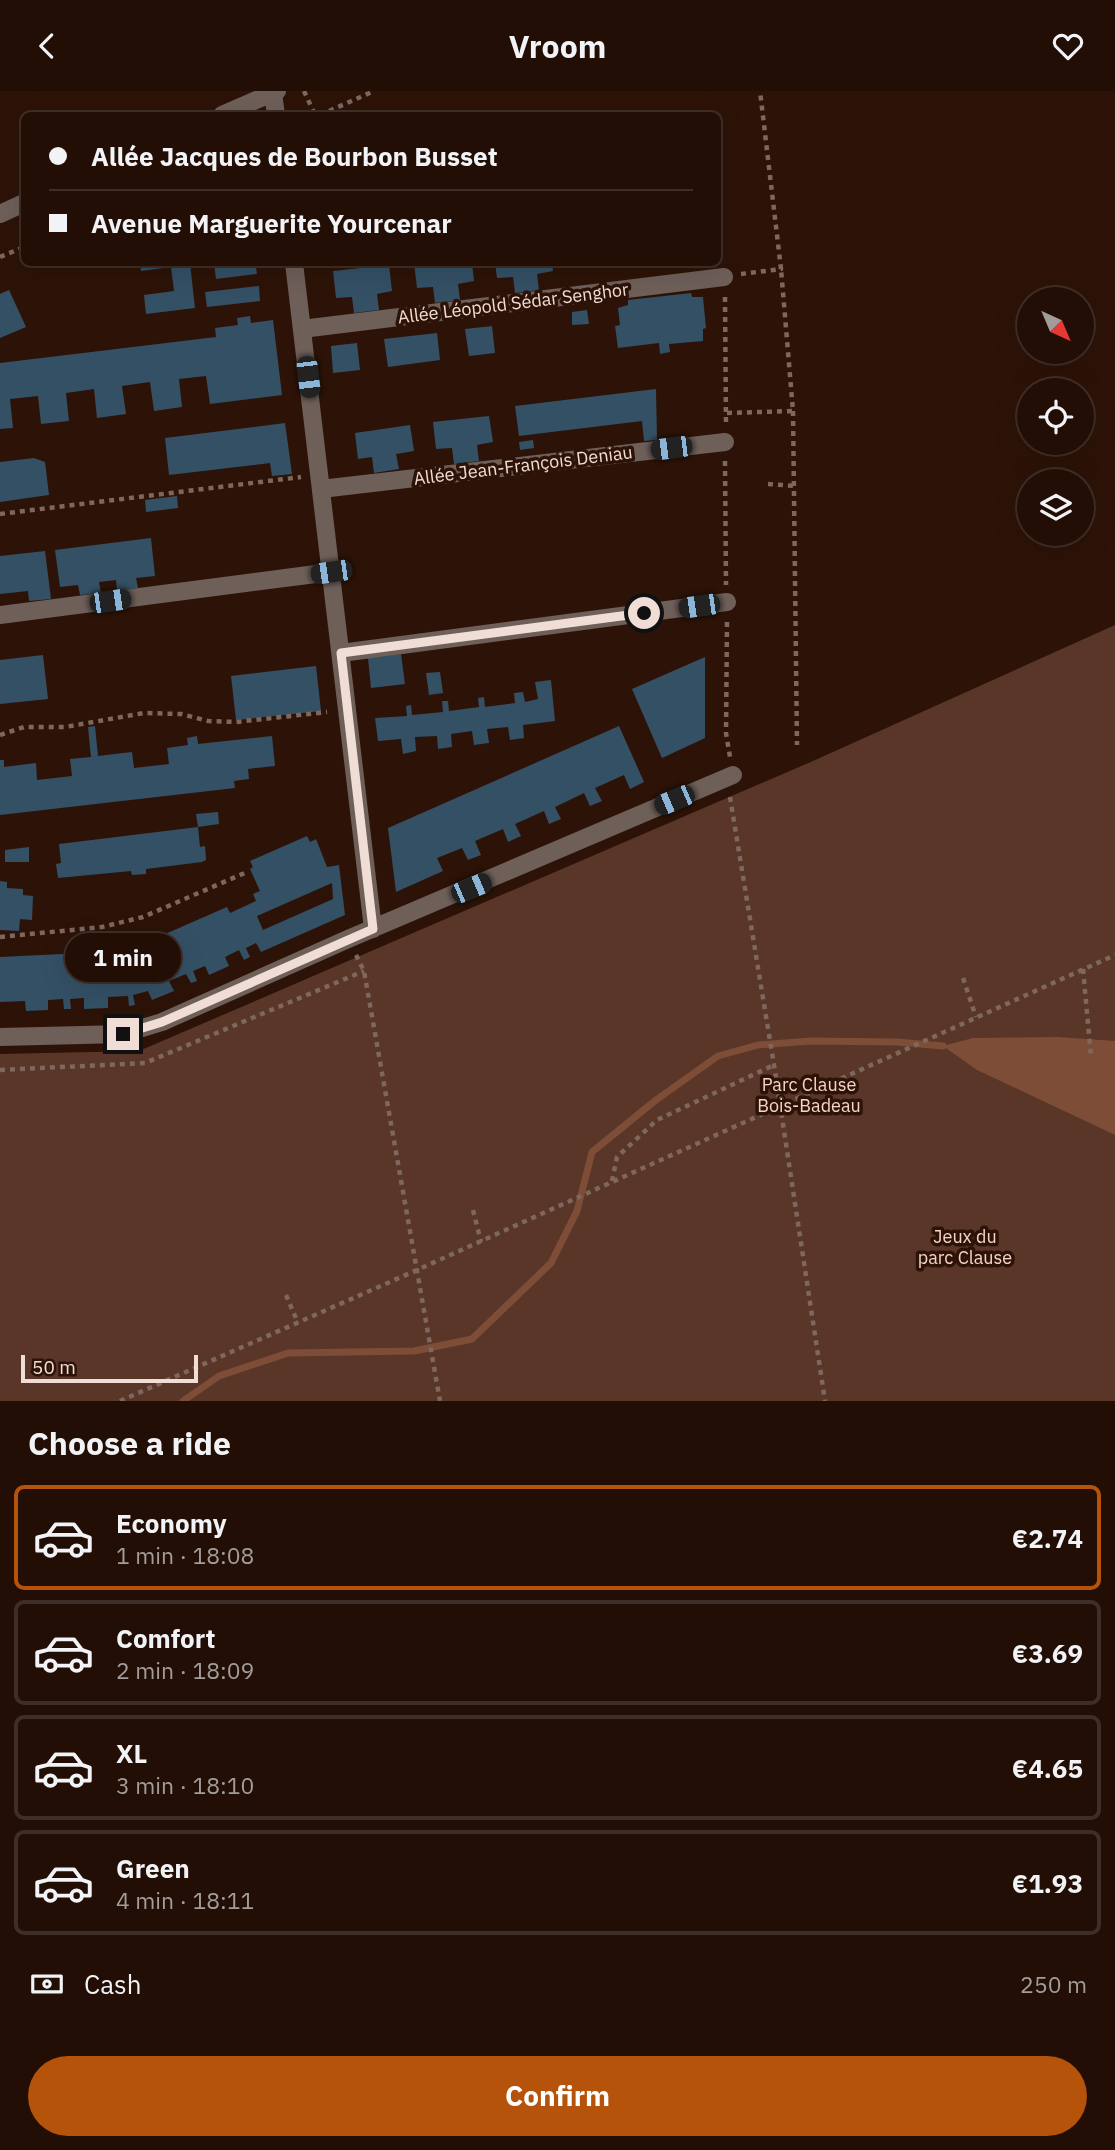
<!DOCTYPE html>
<meta charset="utf-8">
<style>
body{margin:0;font-family:"IBM Plex Sans",sans-serif;background:#2e1c13;color:#f1f3f6;height:100vh;display:flex;flex-direction:column;font-size:26px;white-space:nowrap}
*{box-sizing:border-box;margin:0}
p{font-size:23px;color:#a29c9a}
.icon{flex:none;width:38px;height:38px;fill:none;stroke:currentColor;stroke-width:2;stroke-linecap:round;stroke-linejoin:round}
.map{position:relative;height:1310px;overflow:hidden}
.sheet{display:flex;flex-direction:column;background:#220e05;flex:1}
.sheet>*{flex:none}
.banner{position:absolute;left:21px;top:21px;width:700px;height:154px;border-radius:10px;box-shadow:0 7px 28px #0002,0 0 0 2px #3f2e27;display:grid;align-content:center;height:154px;padding:0 28px;background:#220e05}
.needle{width:46px;rotate:136deg}
.buttons{position:absolute;left:1017px;top:196px;display:grid;gap:14px}
.buttons a{display:grid;place-items:center;width:77px;height:77px;border-radius:50%;background:#220e05;box-shadow:0 7px 28px #0002,0 0 0 2px #3f2e27;font-size:35px}
.scale{position:absolute;left:21px;bottom:18px;width:177px;box-sizing:border-box;padding-left:7px;border:4px solid #f0ddd5;border-top:0;font-size:19px;line-height:24px;white-space:nowrap;color:#f0ddd5;-webkit-text-stroke:5px #2d1307;paint-order:stroke}
.end{position:absolute;width:32px;height:32px;margin:-16px;border:9px solid #f0ddd5;background:#111;box-shadow:0 0 0 4px #111}
.from{border-radius:50%}
.bubble{position:absolute;height:49px;border-radius:24px;background:#220e05;box-shadow:0 7px 28px #0002,0 0 0 2px #3f2e27;font-size:23px;font-weight:800;line-height:49px;text-align:center}
.car{position:absolute;width:21px;height:42px;margin:-21px -10px;border-radius:9px;box-shadow:0 0 5px 2px #0007;background:linear-gradient(#222 24%,#8ab4d8 0 40%,#222 0 76%,#8ab4d8 0 86%,#222 0)}
.banner b{display:flex;align-items:center;gap:24px;height:66px;font-size:26px}
.banner b+b{border-top:2px solid #3f2e27}
.banner i{width:18px;height:18px;background:#f1f3f6}
ul{padding:0;list-style:none}
li{display:flex;align-items:center;gap:21px;height:105px;margin:0 14px 10px;padding:0 14px;border:4px solid #3f2e27;border-radius:10px}
li div{flex:1}
li b{display:block;font-size:26px}
li em{font-style:normal;font-weight:800}
li.current{border-color:#b45309}
li>.icon{width:63px;height:63px;stroke-width:1.5}
h2{padding:0 28px;font-size:32px;line-height:84px}
.pay{display:flex;align-items:center;gap:18px;height:77px;padding:0 28px;font-size:26px}
.pay p{margin-inline-start:auto}
.primary-button{display:flex;gap:14px;margin-top:auto;padding:14px 28px}
.primary-button a{flex:1;height:80px;border-radius:42px;background:#b45309;color:#fff;font-size:28px;font-weight:800;line-height:80px;text-align:center}
header{display:flex;justify-content:space-between;align-items:center;height:91px;padding:0 28px;background:#220e05;font-size:32px;font-weight:800}
.map>svg:first-child{display:block}
.green{fill:#593627}
.water{fill:#7e4d37}
.lines{fill:none;stroke-linecap:round;stroke-linejoin:round}
.stream{stroke:#7e4d37;stroke-width:7}
.building{fill:#345065;fill-rule:evenodd}
.path{stroke:#7e675d;stroke-width:4.5;stroke-dasharray:5 5;stroke-linecap:butt}
.street{stroke:#6e5f59;stroke-width:18}
.route{stroke:#f0ddd5;stroke-width:9}
.labels{text-anchor:middle;dominant-baseline:central;stroke-width:7;stroke-linejoin:round;paint-order:stroke}
.street-label{font-size:18px;fill:#f0ddd5;stroke:#2d1307}
.park-label{font-size:18px;fill:#f5d4c6;stroke:#2d1307}
</style>
<header><svg class="icon" aria-label="back" viewBox="0 0 24 24"><path d="M15 5l-7 7 7 7"/></svg>Vroom<svg class="icon" aria-label="heart" viewBox="0 0 24 24"><path d="M12 20l-8-8c-3-5 5-10 8-4 3-6 11-1 8 4z"/></svg></header>
<div class="map">
<svg width="1115" height="1310" viewBox="0 0 1115 1310">
<rect width="100%" height="100%" fill="#2d1307"/>
<path class="green" d="M1115,534V1310H0V963L139,960L813,670Z"/>
<path class="water" d="M1058,946L1115,950V1044L977,979L943,955L973,947Z"/>
<g class="lines">
<path class="stream" d="M183,1310L219,1285L288,1262L414,1260L472,1248L551,1172L577,1120L592,1061L656,1009L718,965L758,954L811,950L897,951L943,955"/>
</g>
<path class="building" d="M140,172H190L195,217L146,223L144,204L174,200L171,176L141,180Z
M214,172H266L267,175L256,177L257,183L216,188Z
M414,172H472L474,190L458,193L460,209L435,212L433,196L417,197Z
M495,172H552L553,180L537,183L539,199L515,202L513,186L497,187Z
M389,174L392,200L377,203L379,219L354,222L352,206L336,207L333,180Z
M259,195L260,210L207,216L205,201Z
M9,199L26,236L0,247V203Z
M691,202L692,206H703L706,237L703,238V250L669,253L670,261L660,263L659,252L618,257L615,235L620,234L618,217L628,214V209Z
M587,219L589,233L572,234V221Z
M250,225L251,232L273,229L282,304L210,313L206,285L179,288L182,316L154,320L150,291L122,295L126,323L97,327L94,298L66,302L69,330L41,333L38,305L10,308L13,337L0,338V272L216,246L215,237L238,234L237,227Z
M492,235L495,262L469,265L465,238Z
M437,242L440,269L388,276L384,248Z
M357,252L360,279L333,282L331,255Z
M656,298L657,349L644,350L642,330L519,345L515,315Z
M489,325L493,351L477,354L479,370L454,373L452,357L436,358L433,331Z
M285,332L292,383L272,385L270,372L169,384L165,347Z
M410,334L414,360L396,363L399,378L374,382L372,366L358,368L355,342Z
M533,349L534,357L520,359L519,351Z
M34,367L45,371L49,404L0,411V371Z
M177,405L178,417L146,421L145,409Z
M151,447L155,485L136,487L138,497L117,500L116,489L99,491L101,502L80,504L78,494L60,496L55,459Z
M45,460L51,508L29,510L28,500L0,503V465Z
M401,563L405,593L371,597L368,567Z
M43,564L48,608L0,613V569Z
M705,566V647L662,667L632,598Z
M316,575L321,620L236,629L231,585Z
M440,581L443,602L429,604L426,582Z
M551,589L555,630L523,634L524,647L510,649L508,636L487,638L489,652L474,654L472,640L451,643L452,656L438,658L437,645L415,646L416,660L403,663L401,648L378,650L375,627L407,625L406,615L411,614L412,624L443,621L442,610H448L449,620L479,616L478,607L484,606L485,616L515,612L514,602L523,601L525,611L538,608L535,591Z
M95,635L98,665L132,661L134,677L169,673L167,657L188,654L187,647L197,645L198,653L272,645L275,675L248,678L249,688L234,690L235,697L0,724V669H4V676L36,672L37,689L72,685L70,668L91,666L88,636Z
M619,635L644,691L630,698L624,684L595,697L602,710L590,715L584,702L555,716L561,728L549,733L544,720L515,733L521,745L508,751L503,738L475,750L481,764L468,769L462,757L437,767L443,780L396,801L388,737Z
M218,721L219,733L198,736L196,723Z
M198,736L200,756L205,755L206,769L202,771L146,778V783L132,784L131,780L58,787L56,773L61,772L59,753Z
M307,745L310,751L316,748L327,776L339,774L345,824L261,861L256,852L246,857L250,866L244,869L239,859L225,866L229,875L209,884L205,875L193,880L197,890L191,892L186,883L169,890L174,900L152,909L148,900L133,904L135,914L129,915L128,905L108,906V917L84,918V907L70,908L71,918H64L63,908L48,909V919L26,920L25,910L0,911V866L104,861L156,847L227,816L230,822L256,810L253,803L260,800L250,778L253,776L250,770ZM332,792L333,808L263,839L257,825Z
M29,756V771H5V759Z
M0,790L7,791V797L23,798V804L33,805L32,829L20,828L19,840L0,839Z"/>
<g class="lines">
<path class="path" d="M304,0L315,24
M320,24L374,0
M0,166L24,156
M741,183L781,178L760,0
M725,206L726,333
M793,320L797,654
M727,322L793,320L781,178
M725,370L726,494
M768,393L795,395
M0,423L301,386
M727,531L726,642L730,666
M0,644L24,636H65L144,622L181,623L208,630L236,631L327,621
M730,706L774,974L825,1310
M0,846L102,836L143,826L247,781
M356,864L364,880L440,1310
M1083,878L1091,966
M963,887L976,926
M0,979L145,972L364,880
M612,1090L617,1066L657,1029L774,974
M473,1119L481,1151
M286,1204L298,1232
M120,1310L417,1179L1115,864"/>
<path class="street" d="M273,2L276,24
M222,24L277,0
M0,123L24,112
M294,172L373,838
M302,238L724,186
M321,398L725,351
M0,524L331,481
M341,562L727,511
M0,946L123,943L162,931L348,848L733,684"/>
</g>
<g class="lines">
<path class="route" d="M123,943L162,931L373,838L341,562L644,522"/>
</g>
<g class="labels">
<g class="street-label">
<text transform="translate(513 212) rotate(-7)">Allée Léopold Sédar Senghor</text>
<text transform="translate(523 374) rotate(-7)">Allée Jean-François Deniau</text>
</g>
<g class="park-label">
<text x="809" y="993">Parc Clause<tspan x="809" dy="21">Bois-Badeau</tspan></text>
<text x="965" y="1145">Jeux du<tspan x="965" dy="21">parc Clause</tspan></text>
</g>
</g>
</svg>
<div class="buttons">
<a><svg class="needle" viewBox="-14 -14 28 28"><path d="M0-13l5 13h-10z" fill="#e53935"/><path d="M0 13l5-13h-10z" fill="#a29c9a"/></svg></a>
<a><svg class="icon" aria-label="locate" viewBox="0 0 24 24"><circle cx="12" cy="12" r="6"/><path d="M12 2v4M12 18v4M2 12h4M18 12h4"/></svg></a>
<a><svg class="icon" aria-label="layers" viewBox="0 0 24 24"><path d="M12 4l9 5-9 5-9-5zM3 14l9 5 9-5"/></svg></a>
</div>
<div class="scale">50 m</div>
<i class="end from" style="left:644px;top:522px"></i>
<i class="end" style="left:123px;top:943px"></i>
<div class="bubble" style="left:65px;top:842px;width:116px">1 min</div>
<i class="car" style="left:308px;top:286px;rotate:173deg"></i>
<i class="car" style="left:671px;top:357px;rotate:263deg"></i>
<i class="car" style="left:331px;top:481px;rotate:262deg"></i>
<i class="car" style="left:110px;top:510px;rotate:82deg"></i>
<i class="car" style="left:699px;top:515px;rotate:262deg"></i>
<i class="car" style="left:674px;top:709px;rotate:247deg"></i>
<i class="car" style="left:471px;top:797px;rotate:67deg"></i>
<div class="banner">
<b><i class="from"></i>Allée Jacques de Bourbon Busset</b>
<b><i></i>Avenue Marguerite Yourcenar</b>
</div>
</div>
<section class="sheet">
<h2>Choose a ride</h2>
<ul>
<li class="current"><svg class="icon" aria-label="car" viewBox="0 0 24 24"><path d="M5 17H2v-5l4-1 3-4h7l3 4 3 1v5h-3M9 17h6M6 11h13"/><circle cx="7" cy="17" r="2"/><circle cx="17" cy="17" r="2"/></svg><div><b>Economy</b><p>1 min · 18:08</p></div><em>€2.74</em></li>
<li><svg class="icon" aria-label="car" viewBox="0 0 24 24"><path d="M5 17H2v-5l4-1 3-4h7l3 4 3 1v5h-3M9 17h6M6 11h13"/><circle cx="7" cy="17" r="2"/><circle cx="17" cy="17" r="2"/></svg><div><b>Comfort</b><p>2 min · 18:09</p></div><em>€3.69</em></li>
<li><svg class="icon" aria-label="car" viewBox="0 0 24 24"><path d="M5 17H2v-5l4-1 3-4h7l3 4 3 1v5h-3M9 17h6M6 11h13"/><circle cx="7" cy="17" r="2"/><circle cx="17" cy="17" r="2"/></svg><div><b>XL</b><p>3 min · 18:10</p></div><em>€4.65</em></li>
<li><svg class="icon" aria-label="car" viewBox="0 0 24 24"><path d="M5 17H2v-5l4-1 3-4h7l3 4 3 1v5h-3M9 17h6M6 11h13"/><circle cx="7" cy="17" r="2"/><circle cx="17" cy="17" r="2"/></svg><div><b>Green</b><p>4 min · 18:11</p></div><em>€1.93</em></li>
</ul>
<div class="pay"><svg class="icon" aria-label="cash" viewBox="0 0 24 24"><path d="M3 7h18v10H3z"/><circle cx="12" cy="12" r="2"/></svg>Cash<p>250 m</p></div>
<div class="primary-button"><a>Confirm</a></div>
</section>
